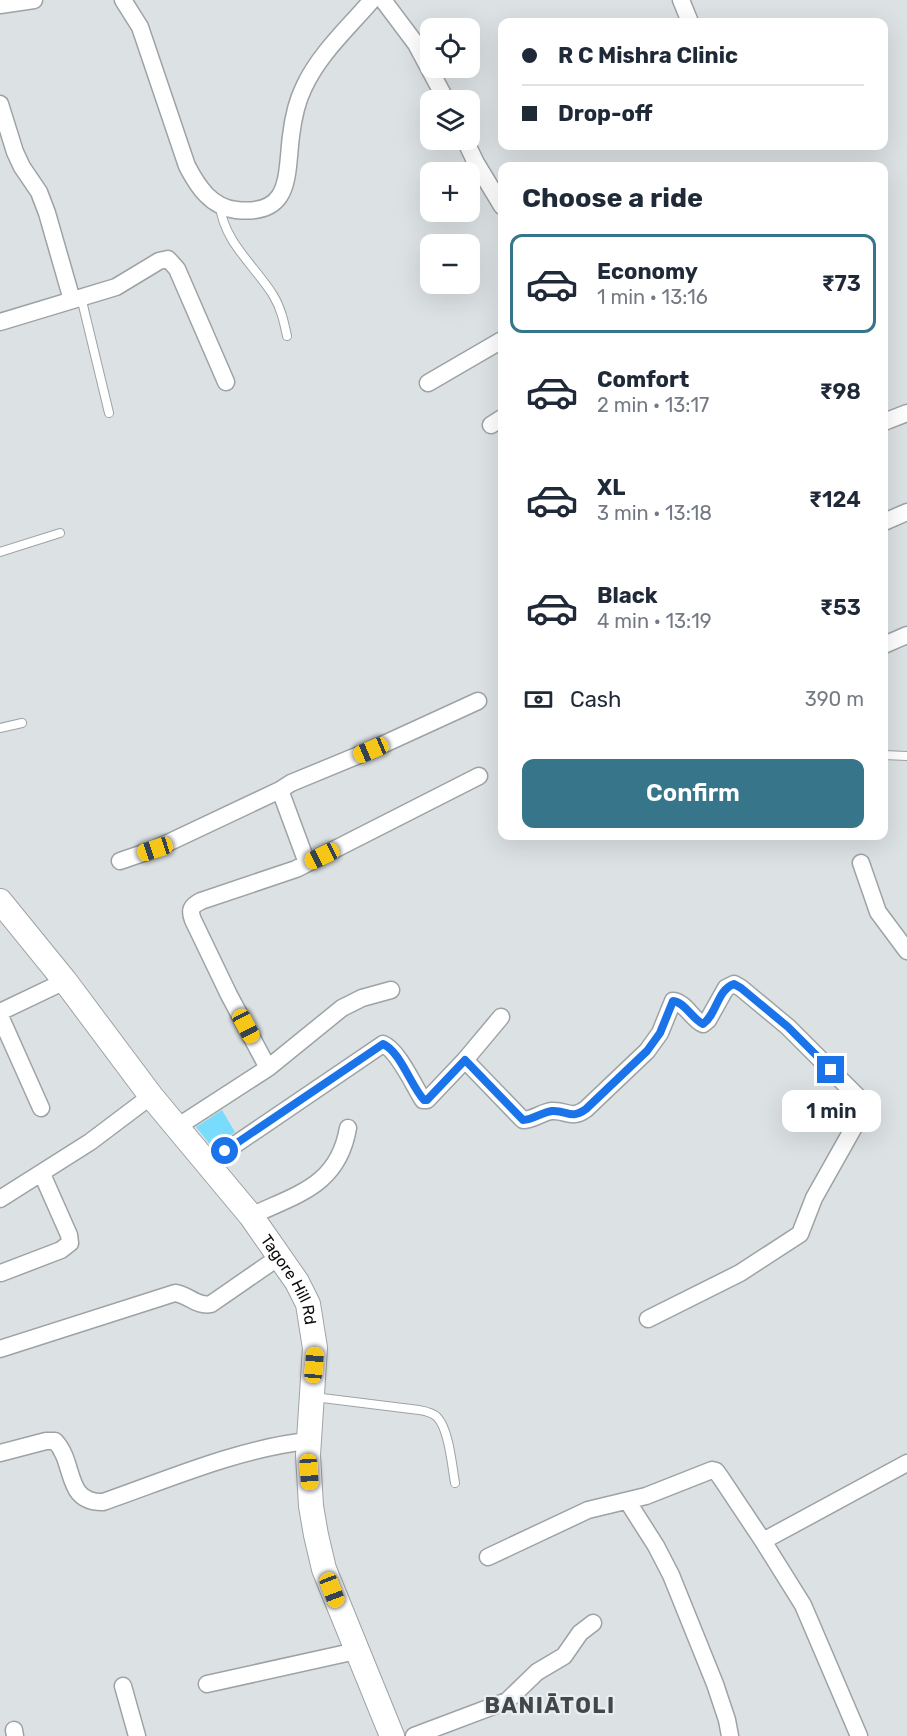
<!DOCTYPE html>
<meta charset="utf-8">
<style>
body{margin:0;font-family:Rubik,sans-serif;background:#f6f6f7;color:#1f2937;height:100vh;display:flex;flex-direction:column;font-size:22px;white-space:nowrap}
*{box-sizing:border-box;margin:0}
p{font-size:20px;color:#747a83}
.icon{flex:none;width:33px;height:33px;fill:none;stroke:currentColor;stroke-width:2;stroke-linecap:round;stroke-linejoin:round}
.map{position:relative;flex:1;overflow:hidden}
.panel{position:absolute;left:498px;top:162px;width:390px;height:678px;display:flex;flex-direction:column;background:#fff;border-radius:12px;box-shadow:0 6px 24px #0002}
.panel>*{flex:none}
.banner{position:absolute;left:498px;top:18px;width:390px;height:132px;border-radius:12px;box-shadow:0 6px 24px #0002;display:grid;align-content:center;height:132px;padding:0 24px;background:#fff}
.buttons{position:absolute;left:420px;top:18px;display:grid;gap:12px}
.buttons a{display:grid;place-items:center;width:60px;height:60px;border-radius:12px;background:#fff;box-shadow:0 6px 24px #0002;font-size:30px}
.end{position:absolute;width:27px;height:27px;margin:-14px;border:8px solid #1a73e8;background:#fff;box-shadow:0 0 0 3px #fff}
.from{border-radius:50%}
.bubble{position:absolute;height:42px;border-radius:12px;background:#fff;box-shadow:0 6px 24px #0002;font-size:20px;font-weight:600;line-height:42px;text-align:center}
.car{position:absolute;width:18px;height:36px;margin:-18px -9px;border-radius:8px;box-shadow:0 0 4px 2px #0007;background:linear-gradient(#f5c518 24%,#345 0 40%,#f5c518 0 76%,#345 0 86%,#f5c518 0)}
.banner b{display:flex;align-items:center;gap:21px;height:57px;font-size:22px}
.banner b+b{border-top:2px solid #e0e1e3}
.banner i{width:15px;height:15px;background:#1f2937}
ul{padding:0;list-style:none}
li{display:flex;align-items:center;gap:18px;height:99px;margin:0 12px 9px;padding:0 12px;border:3px solid transparent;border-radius:12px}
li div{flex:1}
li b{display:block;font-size:22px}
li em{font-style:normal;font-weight:600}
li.current{border-color:#36758a}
li>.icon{width:54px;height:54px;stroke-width:1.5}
h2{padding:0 24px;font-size:27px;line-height:72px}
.pay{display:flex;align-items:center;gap:15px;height:66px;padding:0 24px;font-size:22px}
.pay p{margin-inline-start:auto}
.action{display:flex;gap:12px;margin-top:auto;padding:12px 24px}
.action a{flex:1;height:69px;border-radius:12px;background:#36758a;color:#fff;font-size:24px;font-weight:600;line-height:69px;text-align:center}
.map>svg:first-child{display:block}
.building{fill:#7adcfd}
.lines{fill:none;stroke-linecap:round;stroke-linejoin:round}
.service-casing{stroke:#9da3a5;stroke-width:10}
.minor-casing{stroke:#9da3a5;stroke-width:19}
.secondary-casing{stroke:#9da3a5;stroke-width:26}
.service{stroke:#fff;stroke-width:8}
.minor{stroke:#fff;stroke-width:16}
.secondary{stroke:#fff;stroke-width:24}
.route{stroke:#1a73e8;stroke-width:8}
.labels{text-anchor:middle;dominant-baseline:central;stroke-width:4.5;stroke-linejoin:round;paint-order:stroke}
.street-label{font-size:16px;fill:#0b0c0d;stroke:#e9eff1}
.district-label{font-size:22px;font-weight:bold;letter-spacing:1.5px;fill:#434749;stroke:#e9eff1}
</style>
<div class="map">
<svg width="907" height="1736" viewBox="0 0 907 1736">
<rect width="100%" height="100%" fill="#dce2e4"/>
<path class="building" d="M222,1110L235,1132L212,1147L196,1127Z"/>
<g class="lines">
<defs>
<path id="service" d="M220,206C224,242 255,266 273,295C281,308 284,322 287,336
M81,297L109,413
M0,552L60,533
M0,728L22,723
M884,755L907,756
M314,1397L419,1410C425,1411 432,1412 437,1417C449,1429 452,1466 455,1483"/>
<path id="minor" d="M123,0L140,27L187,166C198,187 211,207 236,210C292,216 286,176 291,136C293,119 296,103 304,87C319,54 349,27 372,0
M383,0L416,44L446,100
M681,0L690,22
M0,5L34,0
M0,104L15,152L22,167L39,192L47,213L72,300
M465,140L476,163L502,206
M0,322L116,287L159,261L168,259L177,269L226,382
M428,383L502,340
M884,422L907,413
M491,425L502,418
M884,522L907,512
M884,645L907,635
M120,861L155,849L280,790
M307,863L280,790L291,783L371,750L478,701
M861,863L878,912L907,951
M0,1012L65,981
M0,1016L41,1108
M465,1060L523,1120C533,1120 542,1112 552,1111C567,1110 571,1120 586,1109L647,1051L660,1033L673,1001C685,1002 692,1019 703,1024L708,1020L726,988L734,984L741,988L788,1027L862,1101L864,1106L863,1111L814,1198L800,1234L740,1273L648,1319
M268,1068L229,995L193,920C189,910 191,906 201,901L296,869L479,776
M177,1127L268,1068L342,1008L362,998L391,990
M208,1163L383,1044C398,1050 414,1086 423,1100H427L465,1060L501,1017
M0,1199L90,1142L151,1096
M251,1216C297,1194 338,1186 348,1128
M1,1273L61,1250L70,1243L69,1235L42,1174
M0,1349L175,1293C189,1295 197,1307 211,1304L279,1257
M0,1453L46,1441H55C76,1463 64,1503 103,1502C169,1479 237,1449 307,1441
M628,1502L656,1546L671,1575L715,1684L727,1720L730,1736
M488,1557L588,1510L646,1496L712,1470L716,1471L721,1478L763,1541
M207,1684L356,1651
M123,1686L137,1736
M14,1730L15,1736
M414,1736L507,1701L537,1672L564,1656L580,1633L593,1623
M859,1736L803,1605L763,1541L907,1463"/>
<g id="secondary">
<path id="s1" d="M0,901L65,981L151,1096L251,1216L297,1282L308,1304L315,1348L308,1455L311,1506L316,1535L324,1569L392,1736"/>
</g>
</defs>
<use href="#service" class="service-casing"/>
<use href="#minor" class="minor-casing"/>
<use href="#secondary" class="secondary-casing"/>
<use href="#service" class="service"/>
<use href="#minor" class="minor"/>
<use href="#secondary" class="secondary"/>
</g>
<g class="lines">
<path class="route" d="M225,1151L383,1044C400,1051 411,1086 424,1100H427L465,1060L523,1120C533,1120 542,1112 552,1111C567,1110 571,1120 586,1109L647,1051L660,1033L673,1001C685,1002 692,1019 703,1024C717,1014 717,990 734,984L741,988L788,1027L831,1070"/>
</g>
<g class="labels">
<g class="street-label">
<text stroke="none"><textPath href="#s1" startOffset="478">Tagore Hill Rd</textPath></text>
</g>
<g class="district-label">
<text x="550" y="1705">BANIĀTOLI</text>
</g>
</g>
</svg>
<div class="buttons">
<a><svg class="icon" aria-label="locate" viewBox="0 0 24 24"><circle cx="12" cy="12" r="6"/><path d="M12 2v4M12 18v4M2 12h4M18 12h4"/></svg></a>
<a><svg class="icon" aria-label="layers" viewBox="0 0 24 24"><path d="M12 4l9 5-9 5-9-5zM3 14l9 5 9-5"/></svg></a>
<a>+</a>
<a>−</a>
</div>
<i class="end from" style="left:225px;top:1151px"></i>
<i class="end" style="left:831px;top:1070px"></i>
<div class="bubble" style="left:782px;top:1090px;width:99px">1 min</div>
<i class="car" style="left:371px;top:750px;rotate:247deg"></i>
<i class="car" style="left:155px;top:849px;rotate:252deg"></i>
<i class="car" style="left:322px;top:856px;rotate:244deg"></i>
<i class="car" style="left:246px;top:1026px;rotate:152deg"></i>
<i class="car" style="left:314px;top:1365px;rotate:5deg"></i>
<i class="car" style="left:309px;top:1472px;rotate:176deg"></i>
<i class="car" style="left:332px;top:1590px;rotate:159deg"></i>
<div class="banner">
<b><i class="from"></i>R C Mishra Clinic</b>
<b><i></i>Drop-off</b>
</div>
<section class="panel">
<h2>Choose a ride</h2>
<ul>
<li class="current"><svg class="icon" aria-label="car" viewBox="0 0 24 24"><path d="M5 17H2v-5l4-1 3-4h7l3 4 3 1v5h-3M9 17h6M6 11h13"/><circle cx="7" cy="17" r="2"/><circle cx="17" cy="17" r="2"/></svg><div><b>Economy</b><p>1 min · 13:16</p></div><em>₹73</em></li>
<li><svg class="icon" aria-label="car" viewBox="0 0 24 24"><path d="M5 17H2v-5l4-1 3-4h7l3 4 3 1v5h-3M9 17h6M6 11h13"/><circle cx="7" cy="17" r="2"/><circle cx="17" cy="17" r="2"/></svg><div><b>Comfort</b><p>2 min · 13:17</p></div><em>₹98</em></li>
<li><svg class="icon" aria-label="car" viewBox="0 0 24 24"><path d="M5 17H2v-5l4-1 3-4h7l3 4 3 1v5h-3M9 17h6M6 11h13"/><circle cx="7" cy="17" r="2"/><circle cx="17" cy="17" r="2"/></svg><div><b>XL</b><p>3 min · 13:18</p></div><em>₹124</em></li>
<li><svg class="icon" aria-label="car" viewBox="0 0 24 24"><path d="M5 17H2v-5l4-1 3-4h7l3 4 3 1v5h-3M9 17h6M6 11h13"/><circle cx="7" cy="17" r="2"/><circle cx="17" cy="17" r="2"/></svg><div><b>Black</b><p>4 min · 13:19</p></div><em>₹53</em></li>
</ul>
<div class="pay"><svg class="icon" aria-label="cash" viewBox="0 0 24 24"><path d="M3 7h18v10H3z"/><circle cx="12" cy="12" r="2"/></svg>Cash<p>390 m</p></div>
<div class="action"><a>Confirm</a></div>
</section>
</div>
